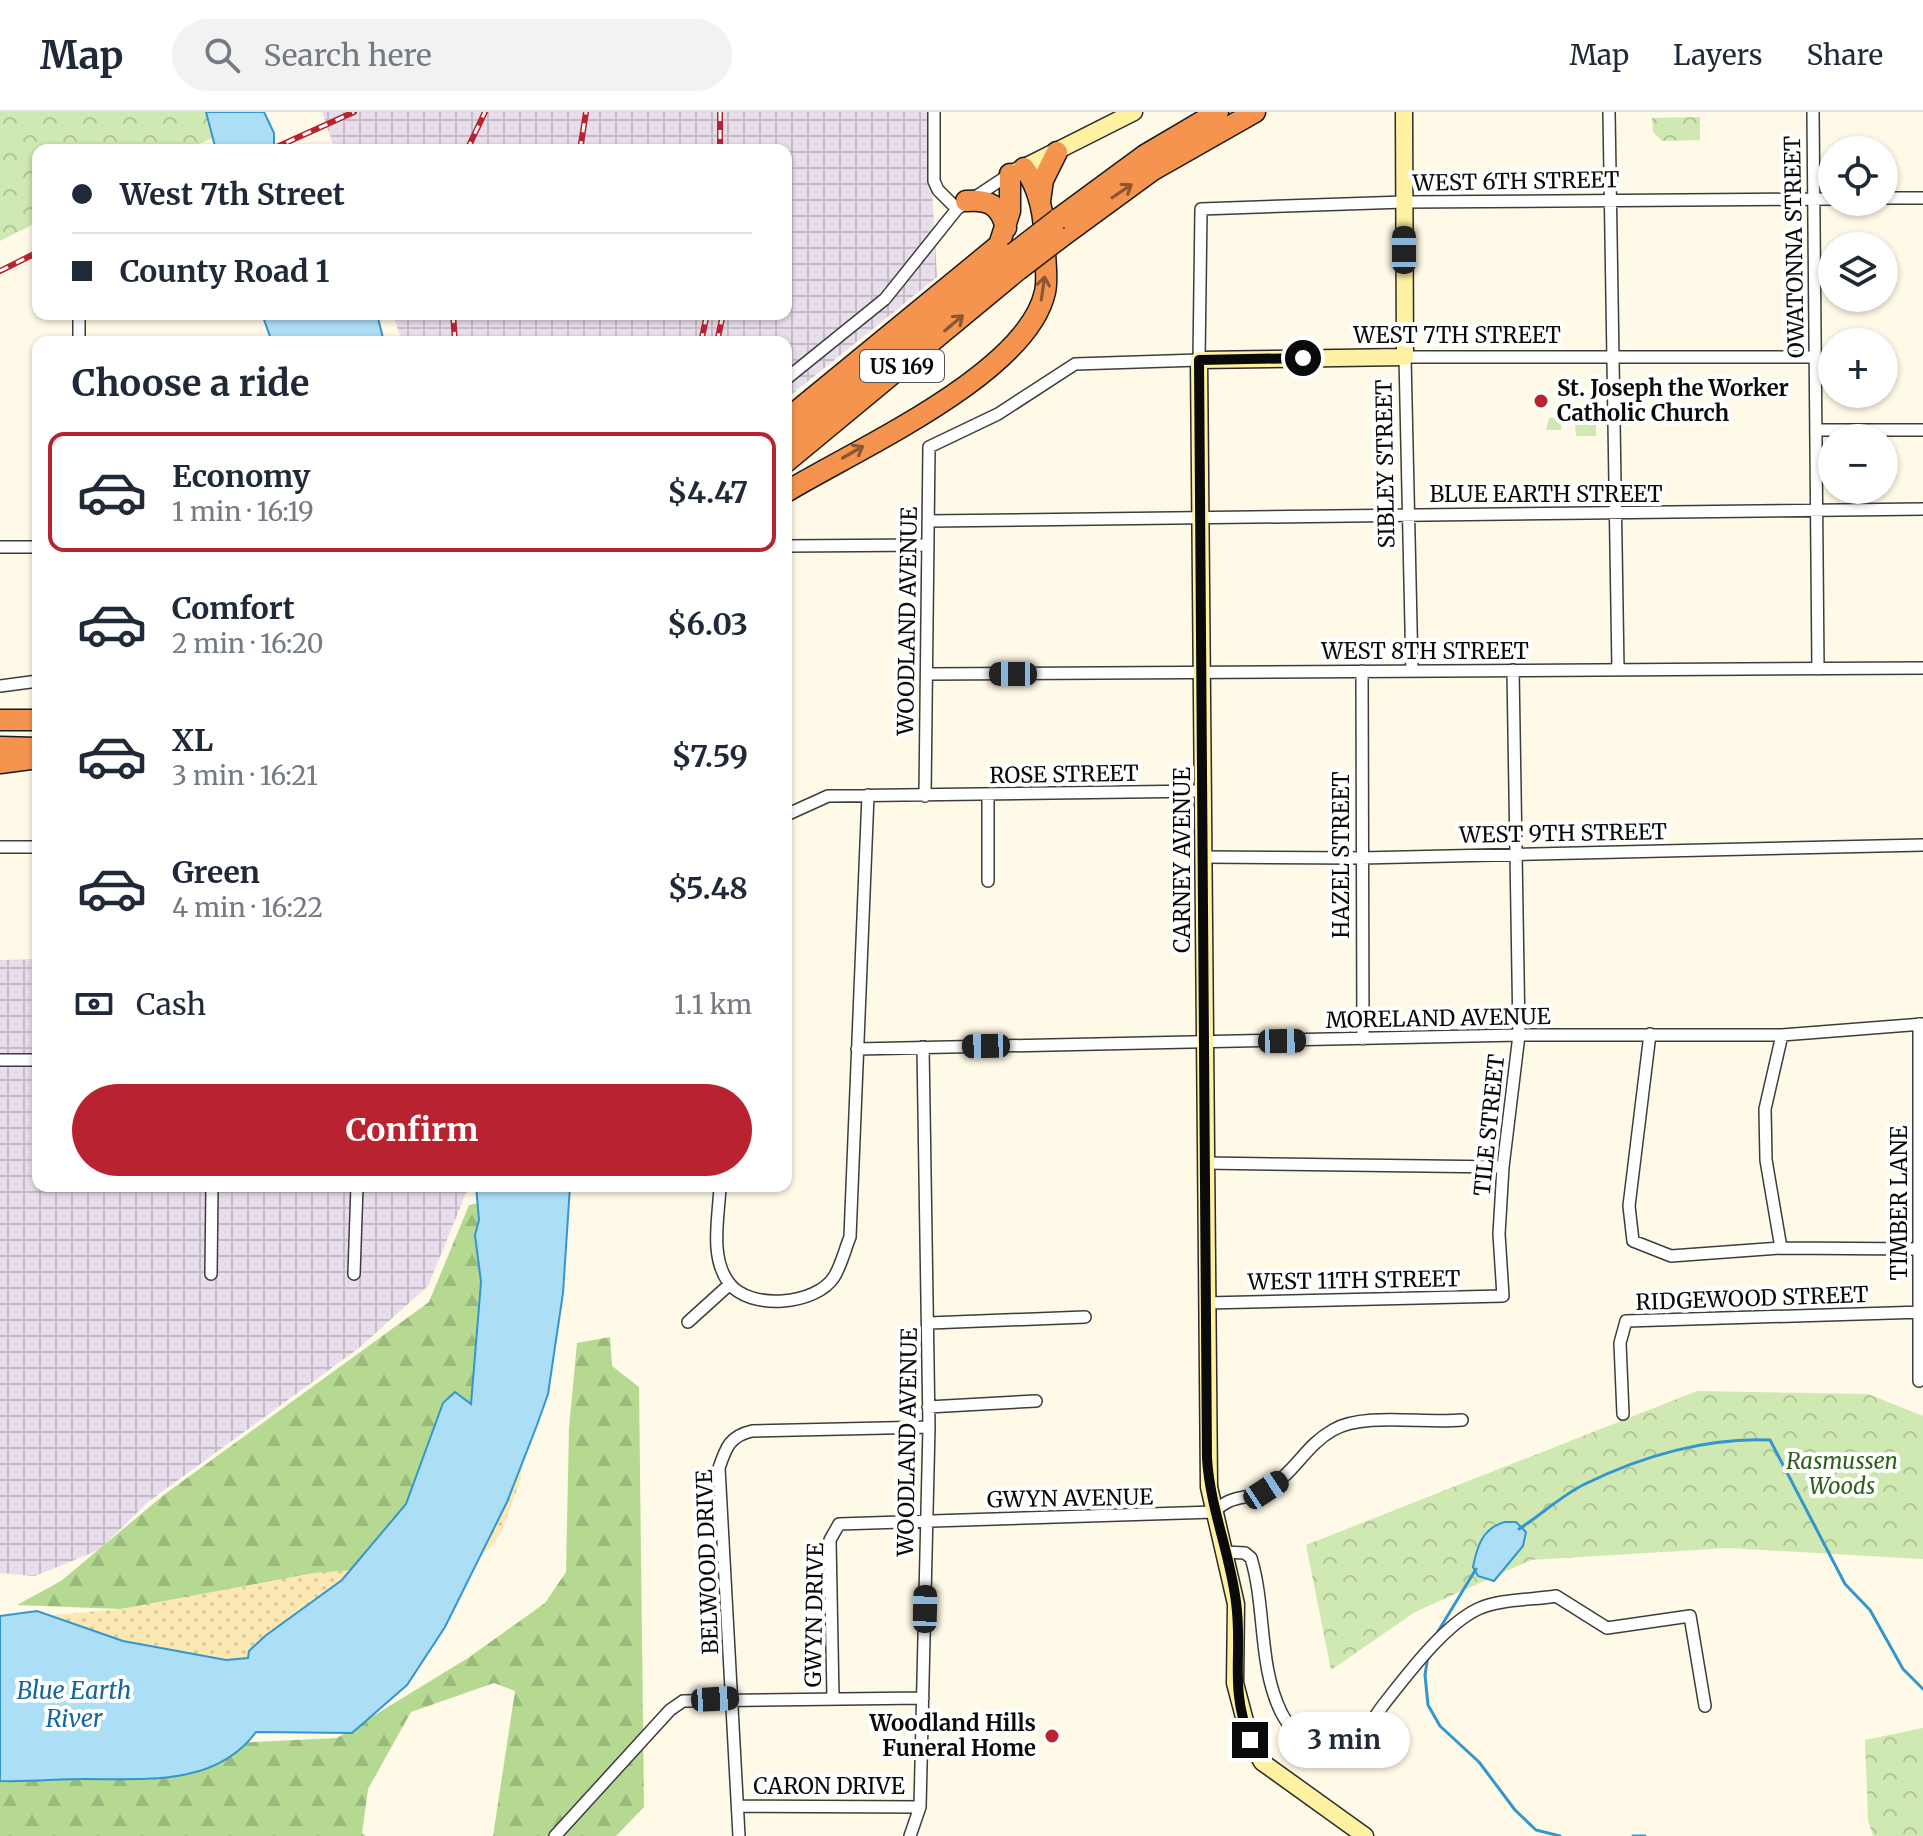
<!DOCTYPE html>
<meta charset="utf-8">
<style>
body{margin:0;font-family:Merriweather,serif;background:#f2f2f3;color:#1f2937;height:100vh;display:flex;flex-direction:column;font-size:30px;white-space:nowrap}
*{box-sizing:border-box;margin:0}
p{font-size:26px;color:#747a83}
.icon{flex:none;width:44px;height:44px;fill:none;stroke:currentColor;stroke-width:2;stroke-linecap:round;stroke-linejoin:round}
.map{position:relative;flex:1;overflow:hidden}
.sheet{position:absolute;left:32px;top:224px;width:760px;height:856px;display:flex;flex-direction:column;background:#fff;border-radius:16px;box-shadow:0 2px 6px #0004}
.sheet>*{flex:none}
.hud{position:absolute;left:32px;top:32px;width:760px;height:176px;border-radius:16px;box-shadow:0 2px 6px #0004;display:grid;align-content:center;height:176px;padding:0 40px;background:#fff}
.fabs{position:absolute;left:1818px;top:24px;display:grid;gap:16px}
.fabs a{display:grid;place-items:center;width:80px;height:80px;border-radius:50%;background:#fff;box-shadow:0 2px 6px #0004;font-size:40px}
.end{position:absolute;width:36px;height:36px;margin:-18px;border:10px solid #0a0a0a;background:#fff;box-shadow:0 0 0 4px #fff}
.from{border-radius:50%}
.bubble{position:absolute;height:56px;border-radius:28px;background:#fff;box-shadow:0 2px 6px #0004;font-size:26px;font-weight:700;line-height:56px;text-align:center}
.car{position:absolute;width:24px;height:48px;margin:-24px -12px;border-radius:10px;box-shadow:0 0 6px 2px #0007;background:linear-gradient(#222 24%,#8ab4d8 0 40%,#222 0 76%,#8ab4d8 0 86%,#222 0)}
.hud b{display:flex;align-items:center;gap:28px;height:76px;font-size:30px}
.hud b+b{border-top:2px solid #e0e1e3}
.hud i{width:20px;height:20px;background:#1f2937}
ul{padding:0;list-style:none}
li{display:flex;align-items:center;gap:24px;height:120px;margin:0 16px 12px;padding:0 24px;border:4px solid transparent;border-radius:16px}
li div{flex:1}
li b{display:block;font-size:30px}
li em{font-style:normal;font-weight:700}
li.selected{border-color:#b92330}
li>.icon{width:72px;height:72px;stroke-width:1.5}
h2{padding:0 40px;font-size:36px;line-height:96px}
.pay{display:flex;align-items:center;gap:20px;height:88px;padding:0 40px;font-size:30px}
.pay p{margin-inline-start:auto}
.primary-button{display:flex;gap:16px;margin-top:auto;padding:16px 40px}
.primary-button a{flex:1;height:92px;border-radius:48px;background:#b92330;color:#fff;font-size:32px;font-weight:700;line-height:92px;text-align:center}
header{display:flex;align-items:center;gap:48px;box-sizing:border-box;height:112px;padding:0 40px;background:#fff;border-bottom:2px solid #e0e1e3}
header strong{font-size:38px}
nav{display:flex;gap:44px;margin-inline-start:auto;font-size:28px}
.search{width:560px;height:72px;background:#f2f2f3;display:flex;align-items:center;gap:20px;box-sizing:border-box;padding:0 28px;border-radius:44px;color:#747a83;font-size:30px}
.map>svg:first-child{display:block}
.industrial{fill:url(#industrial-grid)}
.grass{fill:#d0e8b2}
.forest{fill:url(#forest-firs)}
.sand{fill:url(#sand-dots)}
.park{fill:url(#park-crowns)}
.water{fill:#acdef6;stroke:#3396cd;stroke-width:2}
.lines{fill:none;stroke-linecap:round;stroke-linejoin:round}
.stream{stroke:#3396cd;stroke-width:3}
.street-casing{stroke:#3d3d3d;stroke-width:14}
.secondary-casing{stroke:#2c2c2c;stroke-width:19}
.highway-casing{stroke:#1b1b1b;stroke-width:23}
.street{stroke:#fff;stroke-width:11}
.secondary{stroke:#fff1a2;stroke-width:16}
.highway{stroke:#f5944f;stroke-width:20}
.rail-casing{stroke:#b92330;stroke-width:6}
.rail{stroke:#fff;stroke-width:3;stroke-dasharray:9;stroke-linecap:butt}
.highway-bridge-casing{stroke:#1b1b1b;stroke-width:23;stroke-linecap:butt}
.highway-bridge{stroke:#f5944f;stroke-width:20}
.oneway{stroke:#8b5630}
.route{stroke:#0a0a0a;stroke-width:10}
.poi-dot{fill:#b92330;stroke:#fff;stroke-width:3}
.labels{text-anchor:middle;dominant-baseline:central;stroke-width:8;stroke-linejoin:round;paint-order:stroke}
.shield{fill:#fff;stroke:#545454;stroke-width:2}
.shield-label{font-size:20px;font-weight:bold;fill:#0a0a0a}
.street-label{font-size:22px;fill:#0a0a0a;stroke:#fff}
.poi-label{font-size:22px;font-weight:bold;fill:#0a0a0a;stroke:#fff;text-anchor:start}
.park-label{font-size:22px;font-style:italic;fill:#2d611b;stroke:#fff}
.water-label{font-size:24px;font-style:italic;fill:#14669b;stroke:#fff}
</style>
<header>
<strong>Map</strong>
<div class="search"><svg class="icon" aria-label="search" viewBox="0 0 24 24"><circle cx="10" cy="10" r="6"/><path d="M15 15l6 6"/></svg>Search here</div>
<nav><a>Map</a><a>Layers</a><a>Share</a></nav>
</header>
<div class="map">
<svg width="1923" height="1724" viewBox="0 0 1923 1724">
<defs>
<pattern id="industrial-grid" width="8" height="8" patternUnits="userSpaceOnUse" patternTransform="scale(2)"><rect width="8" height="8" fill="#e8ddea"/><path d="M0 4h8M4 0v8" fill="none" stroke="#c6bcc7"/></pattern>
<pattern id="forest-firs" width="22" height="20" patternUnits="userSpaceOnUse" patternTransform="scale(2)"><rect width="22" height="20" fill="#b5d991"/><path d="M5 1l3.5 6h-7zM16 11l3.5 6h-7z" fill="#9ab97c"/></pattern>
<pattern id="sand-dots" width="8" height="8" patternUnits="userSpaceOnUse" patternTransform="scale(2)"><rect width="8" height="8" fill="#fbe8b3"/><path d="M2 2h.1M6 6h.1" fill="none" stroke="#d6c699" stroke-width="1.8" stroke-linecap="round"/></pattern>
<pattern id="park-crowns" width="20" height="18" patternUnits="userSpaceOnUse" patternTransform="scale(2)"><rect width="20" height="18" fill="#d0e8b2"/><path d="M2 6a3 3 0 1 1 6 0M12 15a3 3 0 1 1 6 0" fill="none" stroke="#b1c698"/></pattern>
</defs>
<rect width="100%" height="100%" fill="#fff9e7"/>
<path class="industrial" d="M322,0H928L937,165L786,287V230H402L393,202H786V38H335Z
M38,847V1074H469L428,1174L359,1236L148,1390L99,1438L35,1464L0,1461V848Z"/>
<path class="grass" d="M1588,303L1596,311V324H1576L1575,310H1562L1561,318H1546L1549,306Z"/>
<path class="forest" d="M496,1088L495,1268L386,1455L120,1497L17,1493L61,1469L165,1382L429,1190L469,1093Z
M610,1225L612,1254L639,1275L644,1695L616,1724H493L515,1579L494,1571L411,1600L368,1677L362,1721L366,1724H0V1621L173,1634L337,1626L468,1546L545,1491L566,1460L569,1316L577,1231Z"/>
<path class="sand" d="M523,1320L521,1367L502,1418L493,1433L431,1485L226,1566L0,1508L121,1497L314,1461L386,1455Z"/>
<path class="park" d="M0,0H217L222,21L187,38H38V110L0,129Z
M1700,5V28L1662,29L1653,20L1652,6Z
M1697,1279L1868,1282L1923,1304V1447L1728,1436L1531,1448L1415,1500L1331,1558L1306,1433Z
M1923,1616V1724H1873L1868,1708L1865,1628Z"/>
<path class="water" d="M206,0H264L274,21V38H216Z
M262,202H377L384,230H272Z
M476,1074H570L563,1181L548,1282L537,1313L507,1390L445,1515L407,1573L352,1621L256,1620C216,1674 146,1667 86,1667C58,1667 29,1670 0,1669V1504L37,1499L123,1529L226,1548L248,1546L249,1539L265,1524L342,1468L406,1392L443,1291L455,1280L471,1292L481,1170L475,1123L479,1108Z
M1505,1410H1516L1526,1420L1523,1434L1494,1469L1478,1464L1473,1455C1477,1435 1482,1416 1505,1410Z"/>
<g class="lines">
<path class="stream" d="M1519,1417C1541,1403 1562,1383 1585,1372C1642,1344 1708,1325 1770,1328L1845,1472L1870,1498L1903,1557L1923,1577
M1434,1526L1476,1457
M1428,1544L1425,1563L1428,1593L1440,1614L1479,1650L1515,1698L1536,1718L1560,1724
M1633,1724H1645"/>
<defs>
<path id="street" d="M934,0V69L938,78L957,97
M1609,0L1618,558
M1813,0L1818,557
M1884,86H1923
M79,230V202
M786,267L885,187L957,97L1010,62
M1816,318H1923
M928,409L1923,397
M786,434L928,433
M0,435H38
M1362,559L1363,927
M1412,559L1405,245H1815
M927,562L1923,556
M0,574L38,569
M925,684L929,335L998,302L1075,252L1199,248L1201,97L1404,90L1832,87
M786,703L828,684L1203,679
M0,735H38
M1204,745L1361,746L1923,733
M988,769V683
M1650,922L1629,1094L1633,1129L1671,1144L1781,1136L1919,1137
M857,937L1519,923H1782L1923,912
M0,948H38
M1204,1051L1503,1055
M720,1074C719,1104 709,1145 729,1171C750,1199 816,1193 834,1165C841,1154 845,1137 850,1125L868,683
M1781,1136L1766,1048L1765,997L1782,923
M211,1162L212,1074
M354,1162L357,1074
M1206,1191L1503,1184L1499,1122L1503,1055L1519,923L1513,558
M688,1210L730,1172
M929,1211L1085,1205
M1919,1269V912
M928,1295L1036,1289
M1623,1302L1620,1231L1626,1209L1923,1200
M1225,1440L1245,1441L1251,1446C1266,1495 1258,1553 1281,1600C1297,1632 1332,1645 1362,1621C1370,1614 1377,1601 1384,1592C1407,1563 1444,1513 1478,1497C1499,1487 1532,1488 1556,1484L1607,1516L1690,1504L1705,1594
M833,1586L830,1428L839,1412L1214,1400C1234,1380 1246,1390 1269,1376C1295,1360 1306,1333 1333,1318C1364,1300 1425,1312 1462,1308
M738,1694L920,1695
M555,1724L670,1598L683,1589L923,1586
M739,1724L719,1356C726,1335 730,1324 752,1319L929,1315
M910,1724L920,1695L929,1315L923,935"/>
<path id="secondary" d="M1015,60L1134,0
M1365,1724L1262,1650L1250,1628L1235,1571L1236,1492L1209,1375L1199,248L1405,245L1404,0"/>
<path id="highway" d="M966,89C989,87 1000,93 1006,116
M1040,89L1043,68L1057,40
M1058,107L1145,43L1218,0
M1060,126L1153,58L1255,0
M786,308L999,133L1010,99V62
M786,328L1014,141
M786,350L1018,158
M786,380C855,338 1027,262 1045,180C1048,167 1045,150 1045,137C1045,110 1041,78 1024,56
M0,608H38
M0,635L38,636
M0,651L38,646"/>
</defs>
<use href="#street" class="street-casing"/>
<use href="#secondary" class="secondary-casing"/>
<use href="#highway" class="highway-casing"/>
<use href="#street" class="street"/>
<use href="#secondary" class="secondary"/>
<use href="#highway" class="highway"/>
<defs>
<path id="rail" d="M720,0V38
M270,38L354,0
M467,38L485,0
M580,38L586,0
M0,159L38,140
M453,202L455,230
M701,230L707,202
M717,230L723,202"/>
</defs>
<use href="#rail" class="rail-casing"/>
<use href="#rail" class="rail"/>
<defs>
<path id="highway-bridge" d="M1014,141L1058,107
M1018,158L1060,126"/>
</defs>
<use href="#highway-bridge" class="highway-bridge-casing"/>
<use href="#highway-bridge" class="highway-bridge"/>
</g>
<defs><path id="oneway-shaft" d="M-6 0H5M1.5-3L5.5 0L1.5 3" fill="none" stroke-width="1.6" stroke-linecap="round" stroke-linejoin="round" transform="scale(2)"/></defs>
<g class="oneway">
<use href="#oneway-shaft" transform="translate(1122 79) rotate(-34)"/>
<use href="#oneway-shaft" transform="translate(1043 176) rotate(-82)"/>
<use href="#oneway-shaft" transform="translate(954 211) rotate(-40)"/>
<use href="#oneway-shaft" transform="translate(853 340) rotate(-30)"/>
</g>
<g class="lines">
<path class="route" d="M1250,1628C1229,1575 1243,1542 1236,1490C1230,1441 1210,1396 1207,1346L1199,248L1303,246"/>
</g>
<g class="poi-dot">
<circle cx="1541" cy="289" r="8"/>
<circle cx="1052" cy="1624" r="8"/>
</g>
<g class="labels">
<rect class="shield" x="860" y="238" width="84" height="32" rx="6"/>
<g class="shield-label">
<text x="902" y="254">US 169</text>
</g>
<g class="street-label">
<text transform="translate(1516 69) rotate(-1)">WEST 6TH STREET</text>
<text transform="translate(1794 135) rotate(-91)">OWATONNA STREET</text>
<text x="1457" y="223">WEST 7TH STREET</text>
<text transform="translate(1385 352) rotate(-91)">SIBLEY STREET</text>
<text x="1546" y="382">BLUE EARTH STREET</text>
<text transform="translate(907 509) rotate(-89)">WOODLAND AVENUE</text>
<text x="1425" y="539">WEST 8TH STREET</text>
<text transform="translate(1064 662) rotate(-1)">ROSE STREET</text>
<text transform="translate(1563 721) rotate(-1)">WEST 9TH STREET</text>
<text transform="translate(1341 743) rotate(-90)">HAZEL STREET</text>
<text transform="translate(1182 748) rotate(-90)">CARNEY AVENUE</text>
<text transform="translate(1438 906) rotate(-1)">MORELAND AVENUE</text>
<text transform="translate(1489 1013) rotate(-84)">TILE STREET</text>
<text transform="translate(1899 1091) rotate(-90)">TIMBER LANE</text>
<text transform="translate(1354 1168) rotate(-1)">WEST 11TH STREET</text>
<text transform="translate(1752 1186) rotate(-2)">RIDGEWOOD STREET</text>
<text transform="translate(907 1330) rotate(-89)">WOODLAND AVENUE</text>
<text transform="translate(1070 1386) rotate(-1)">GWYN AVENUE</text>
<text transform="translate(707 1450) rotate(-92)">BELWOOD DRIVE</text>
<text transform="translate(814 1503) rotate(-89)">GWYN DRIVE</text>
<text x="829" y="1674">CARON DRIVE</text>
</g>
<g class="poi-label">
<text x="1557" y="276">St. Joseph the Worker<tspan x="1557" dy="25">Catholic Church</tspan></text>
<text x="1036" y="1611" text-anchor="end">Woodland Hills<tspan x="1036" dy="25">Funeral Home</tspan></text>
</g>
<g class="park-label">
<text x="1842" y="1349">Rasmussen<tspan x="1842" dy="25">Woods</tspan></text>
</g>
<g class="water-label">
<text x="74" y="1578">Blue Earth<tspan x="74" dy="28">River</tspan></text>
</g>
</g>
</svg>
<div class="fabs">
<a><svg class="icon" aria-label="locate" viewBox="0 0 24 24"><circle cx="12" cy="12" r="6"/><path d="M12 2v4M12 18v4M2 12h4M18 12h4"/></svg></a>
<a><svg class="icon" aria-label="layers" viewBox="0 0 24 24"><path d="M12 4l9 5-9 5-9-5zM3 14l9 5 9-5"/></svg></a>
<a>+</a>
<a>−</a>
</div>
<i class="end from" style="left:1303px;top:246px"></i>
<i class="end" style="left:1250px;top:1628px"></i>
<div class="bubble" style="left:1278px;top:1600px;width:132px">3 min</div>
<i class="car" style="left:1404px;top:138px;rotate:0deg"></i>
<i class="car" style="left:1013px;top:562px;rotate:270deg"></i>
<i class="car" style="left:1282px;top:929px;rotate:89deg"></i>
<i class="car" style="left:986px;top:934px;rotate:269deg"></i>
<i class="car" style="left:1266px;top:1378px;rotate:57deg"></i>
<i class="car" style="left:925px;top:1497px;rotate:1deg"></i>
<i class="car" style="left:715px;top:1587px;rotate:87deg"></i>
<div class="hud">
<b><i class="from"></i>West 7th Street</b>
<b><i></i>County Road 1</b>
</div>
<section class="sheet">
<h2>Choose a ride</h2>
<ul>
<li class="selected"><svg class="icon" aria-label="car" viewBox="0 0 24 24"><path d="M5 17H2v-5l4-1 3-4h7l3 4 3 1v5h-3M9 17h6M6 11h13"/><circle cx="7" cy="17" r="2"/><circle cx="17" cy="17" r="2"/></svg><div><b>Economy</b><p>1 min · 16:19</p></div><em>$4.47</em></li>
<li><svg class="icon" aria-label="car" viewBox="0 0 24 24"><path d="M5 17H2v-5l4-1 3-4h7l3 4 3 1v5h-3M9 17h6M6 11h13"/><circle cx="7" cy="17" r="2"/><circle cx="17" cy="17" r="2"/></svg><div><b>Comfort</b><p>2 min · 16:20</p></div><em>$6.03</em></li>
<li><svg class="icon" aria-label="car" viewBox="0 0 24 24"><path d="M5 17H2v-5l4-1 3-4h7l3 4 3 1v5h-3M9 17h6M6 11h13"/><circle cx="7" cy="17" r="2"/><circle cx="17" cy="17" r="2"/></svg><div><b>XL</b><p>3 min · 16:21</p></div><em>$7.59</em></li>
<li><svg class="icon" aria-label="car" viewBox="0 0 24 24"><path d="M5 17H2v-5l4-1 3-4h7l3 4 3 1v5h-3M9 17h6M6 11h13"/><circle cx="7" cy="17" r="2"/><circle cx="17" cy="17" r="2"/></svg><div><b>Green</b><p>4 min · 16:22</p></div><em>$5.48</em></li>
</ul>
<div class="pay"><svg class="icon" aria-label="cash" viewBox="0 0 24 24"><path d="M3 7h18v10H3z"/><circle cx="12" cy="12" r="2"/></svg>Cash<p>1.1 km</p></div>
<div class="primary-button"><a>Confirm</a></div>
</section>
</div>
